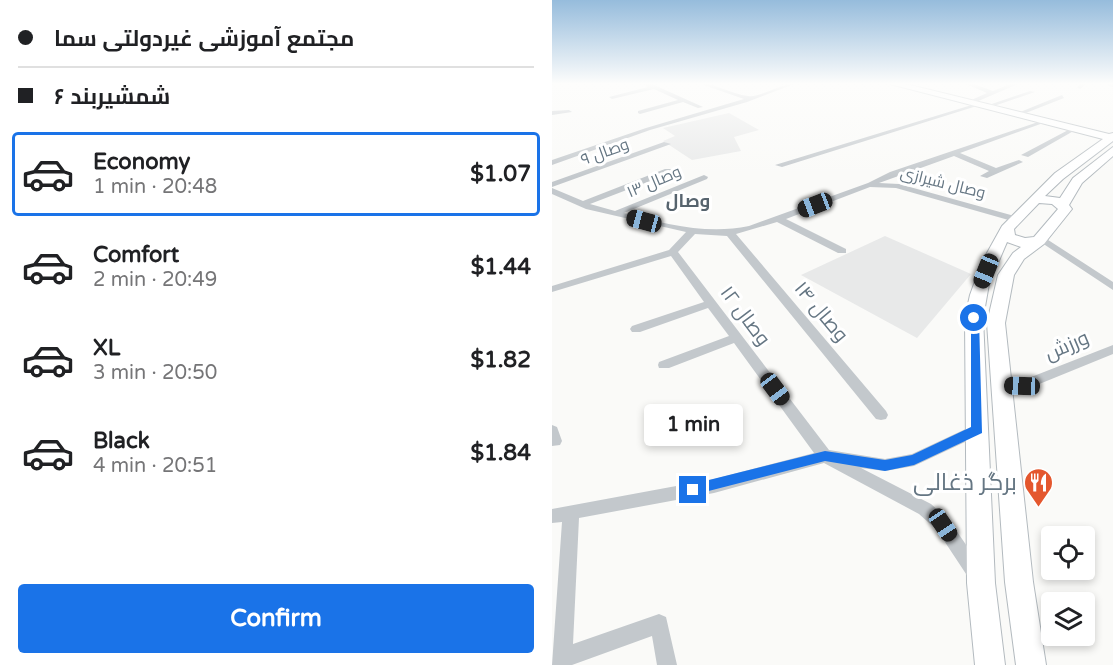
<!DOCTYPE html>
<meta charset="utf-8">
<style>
body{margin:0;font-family:"Varela Round",Cairo,sans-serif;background:#f6f6f6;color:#202124;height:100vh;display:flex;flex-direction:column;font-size:22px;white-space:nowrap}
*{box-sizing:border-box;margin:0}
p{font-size:20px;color:#757577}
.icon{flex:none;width:33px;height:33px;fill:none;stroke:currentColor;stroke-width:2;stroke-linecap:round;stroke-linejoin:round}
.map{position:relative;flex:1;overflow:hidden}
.drawer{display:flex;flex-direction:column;background:#fff;width:552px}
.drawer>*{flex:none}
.hud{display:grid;align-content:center;height:132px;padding:0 18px;background:#fff}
.tools{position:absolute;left:489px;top:526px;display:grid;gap:12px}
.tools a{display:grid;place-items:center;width:54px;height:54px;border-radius:6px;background:#fff;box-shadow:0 3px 9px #0003;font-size:30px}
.end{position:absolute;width:27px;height:27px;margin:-14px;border:8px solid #1a73e8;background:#fff;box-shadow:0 0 0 3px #fff}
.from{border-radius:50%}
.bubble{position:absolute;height:42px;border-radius:6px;background:#fff;box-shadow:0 3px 9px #0003;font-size:20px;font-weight:800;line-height:42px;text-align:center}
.car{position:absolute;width:18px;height:36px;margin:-18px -9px;border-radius:8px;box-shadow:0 0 4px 2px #0007;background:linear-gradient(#222 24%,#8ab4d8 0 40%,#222 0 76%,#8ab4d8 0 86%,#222 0)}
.hud b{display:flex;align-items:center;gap:21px;height:57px;font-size:22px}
.hud b+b{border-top:2px solid #e0e0e0}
.hud i{width:15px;height:15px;background:#202124}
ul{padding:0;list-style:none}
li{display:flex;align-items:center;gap:18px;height:84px;margin:0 12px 9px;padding:0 6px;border:3px solid transparent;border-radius:6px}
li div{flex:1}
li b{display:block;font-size:22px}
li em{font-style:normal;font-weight:800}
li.current{border-color:#1a73e8}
li>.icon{width:54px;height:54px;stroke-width:1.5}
.action{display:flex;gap:12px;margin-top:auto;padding:12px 18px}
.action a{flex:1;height:69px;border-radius:6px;background:#1a73e8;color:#fff;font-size:24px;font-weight:800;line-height:69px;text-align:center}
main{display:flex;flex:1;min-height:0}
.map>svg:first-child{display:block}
.built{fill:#e8e9e9}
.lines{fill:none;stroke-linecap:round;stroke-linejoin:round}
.secondary-casing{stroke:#b3babf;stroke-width:2}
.street{fill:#c3c8cc;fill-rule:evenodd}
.secondary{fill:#fff;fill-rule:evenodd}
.route{fill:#1a73e8}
.labels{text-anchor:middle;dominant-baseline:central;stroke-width:6;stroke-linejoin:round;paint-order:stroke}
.far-street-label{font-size:16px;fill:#657683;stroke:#fff}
.far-neighbourhood-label{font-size:18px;font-weight:bold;fill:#57646e;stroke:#fff}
.street-label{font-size:20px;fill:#657683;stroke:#fff}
.near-poi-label{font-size:24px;fill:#657683;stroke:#fff;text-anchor:end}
</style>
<main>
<section class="drawer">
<div class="hud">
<b><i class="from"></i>مجتمع آموزشی غیردولتی سما</b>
<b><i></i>شمشیربند ۶</b>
</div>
<ul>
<li class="current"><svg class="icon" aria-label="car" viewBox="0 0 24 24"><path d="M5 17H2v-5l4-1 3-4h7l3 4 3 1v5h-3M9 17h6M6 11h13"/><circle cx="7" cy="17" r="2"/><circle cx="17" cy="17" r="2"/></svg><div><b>Economy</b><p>1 min · 20:48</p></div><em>$1.07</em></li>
<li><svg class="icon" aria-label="car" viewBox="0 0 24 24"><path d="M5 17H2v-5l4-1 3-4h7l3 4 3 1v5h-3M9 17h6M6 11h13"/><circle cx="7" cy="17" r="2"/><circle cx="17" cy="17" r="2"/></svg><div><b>Comfort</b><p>2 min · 20:49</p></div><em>$1.44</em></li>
<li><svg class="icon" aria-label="car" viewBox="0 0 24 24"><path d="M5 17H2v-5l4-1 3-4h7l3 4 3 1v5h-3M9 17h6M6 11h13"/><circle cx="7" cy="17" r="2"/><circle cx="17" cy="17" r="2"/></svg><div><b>XL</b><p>3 min · 20:50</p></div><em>$1.82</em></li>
<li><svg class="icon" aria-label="car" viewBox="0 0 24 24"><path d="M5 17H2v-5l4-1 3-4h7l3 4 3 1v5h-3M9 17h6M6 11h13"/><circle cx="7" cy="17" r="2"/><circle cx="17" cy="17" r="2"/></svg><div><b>Black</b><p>4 min · 20:51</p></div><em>$1.84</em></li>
</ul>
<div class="action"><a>Confirm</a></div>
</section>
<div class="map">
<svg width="561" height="665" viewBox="0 0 561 665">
<rect width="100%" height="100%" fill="#fafaf8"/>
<path class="built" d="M177,113L207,130L182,137L189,151L140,160L111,141L123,136L111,128Z
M333,236L419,274L365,338L249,275Z"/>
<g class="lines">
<defs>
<path id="secondary" d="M338,84H354L557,134L561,133V141L511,179L493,196L508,198L521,178L561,147V156L530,183L517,205L520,209L492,244L472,259L462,275L453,323L481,582L494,665H464L453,582L435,323L446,275L461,253L469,247L455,242L437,284L431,318L443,583L453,665H423L415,583L413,318L418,295L430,262L450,226L503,173L551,139ZM487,203L500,204L506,209L482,237L473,238L463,235L462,229Z"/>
</defs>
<use href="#secondary" class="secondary-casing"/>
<path class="street" d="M92,84H100L151,107L146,108L131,102L88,114L86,113V111L126,100L102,89L60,99L57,97L96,87Z
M149,84C165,84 179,94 196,96C208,98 227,84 242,84L195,102L98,130L0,165V160L94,128L192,99Z
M414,84H422L441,91L458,84H466L417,105L415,102L435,93Z
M528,84H534L528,89L525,87Z
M555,84H561V87L555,85Z
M478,91L483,92L436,108L431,107Z
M510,95L512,98L466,116L461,115Z
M423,104L428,105L230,167L223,165Z
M0,111L17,110L20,112L0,115Z
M489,121L494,122L408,153L444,168L467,160L471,162L435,178L428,176L437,171L402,156L327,183L347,184L466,217V221H460L344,188L318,187L234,219L294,249V253H286L225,222L184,234L334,411L336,415L334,419L329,420L324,419L175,236L143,234L126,252L277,450L333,459L360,454L420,426L425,424L430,426L432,430L430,434L362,466L333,471L309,468L379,504L397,520L430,568L433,574L430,580L424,583L418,580L385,530L367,514L272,463L162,493L27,518L21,644L107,614L114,617L125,665H105L100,636L20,665H0L10,522L0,523V509L162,479L262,453L182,343L117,368H107L106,365L107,362L177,336L156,308L88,332H80L78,329L80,326L152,302L119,256L0,292V286L117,250L134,232L34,209L0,194V188L31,201L113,169H119V173L38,204L63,211L152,175L156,177L155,179L72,213C113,224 155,235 197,226L316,183L338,172Z
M520,128L525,129L476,157L469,155Z
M112,142L119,144L0,187V182Z
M490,236L561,282V290L487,241V237Z
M561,345V354L475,389L470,391L444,388L442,385L444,382L469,381Z
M0,425L5,427L10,441L8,445L0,446Z"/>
<use href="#secondary" class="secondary"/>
</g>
<linearGradient id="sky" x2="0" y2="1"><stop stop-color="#96bcdc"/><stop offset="0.47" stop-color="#fdfdfc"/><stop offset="1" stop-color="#fdfdfc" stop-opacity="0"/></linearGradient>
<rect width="561" height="178" fill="url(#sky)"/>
<path class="route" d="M419,316L427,318L430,433L362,465L333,471L273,461L141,495L136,494L134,490L141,484L273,451L333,460L360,455L419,427Z"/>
<defs>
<symbol id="restaurant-pin" viewBox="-11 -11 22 30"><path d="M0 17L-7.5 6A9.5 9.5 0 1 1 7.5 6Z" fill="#e4572e" stroke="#fff"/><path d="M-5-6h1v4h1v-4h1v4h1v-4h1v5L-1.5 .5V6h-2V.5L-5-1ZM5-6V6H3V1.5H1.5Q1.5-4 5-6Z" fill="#fff"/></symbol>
</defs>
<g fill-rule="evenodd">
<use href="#restaurant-pin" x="470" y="466" width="33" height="45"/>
</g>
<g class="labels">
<g class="far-street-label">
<text transform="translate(53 152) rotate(-20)">وصال ۹</text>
<text transform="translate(102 182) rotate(-23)">وصال ۱۳</text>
<text transform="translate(391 183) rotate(14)">وصال شیرازی</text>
</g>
<g class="far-neighbourhood-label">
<text x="136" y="201">وصال</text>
</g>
<g class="street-label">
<text transform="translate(269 312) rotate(50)">وصال ۱۴</text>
<text transform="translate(193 316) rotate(53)">وصال ۱۲</text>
<text transform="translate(515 346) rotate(-23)">ورزش</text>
</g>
<g class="near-poi-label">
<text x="465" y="482">برگر ذغالی</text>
</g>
</g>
</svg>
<div class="tools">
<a><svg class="icon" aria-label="locate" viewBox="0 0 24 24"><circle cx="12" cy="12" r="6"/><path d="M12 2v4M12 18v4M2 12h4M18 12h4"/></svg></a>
<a><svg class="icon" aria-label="layers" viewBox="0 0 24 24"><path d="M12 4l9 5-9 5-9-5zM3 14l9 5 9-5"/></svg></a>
</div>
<i class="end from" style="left:422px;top:318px"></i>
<i class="end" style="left:141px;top:490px"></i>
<div class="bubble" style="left:92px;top:404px;width:99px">1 min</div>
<i class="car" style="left:263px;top:205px;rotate:249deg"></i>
<i class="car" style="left:92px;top:221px;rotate:285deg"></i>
<i class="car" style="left:434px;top:271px;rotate:202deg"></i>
<i class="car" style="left:470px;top:386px;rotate:272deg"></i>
<i class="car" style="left:223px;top:389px;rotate:143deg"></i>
<i class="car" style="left:391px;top:525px;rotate:146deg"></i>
</div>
</main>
